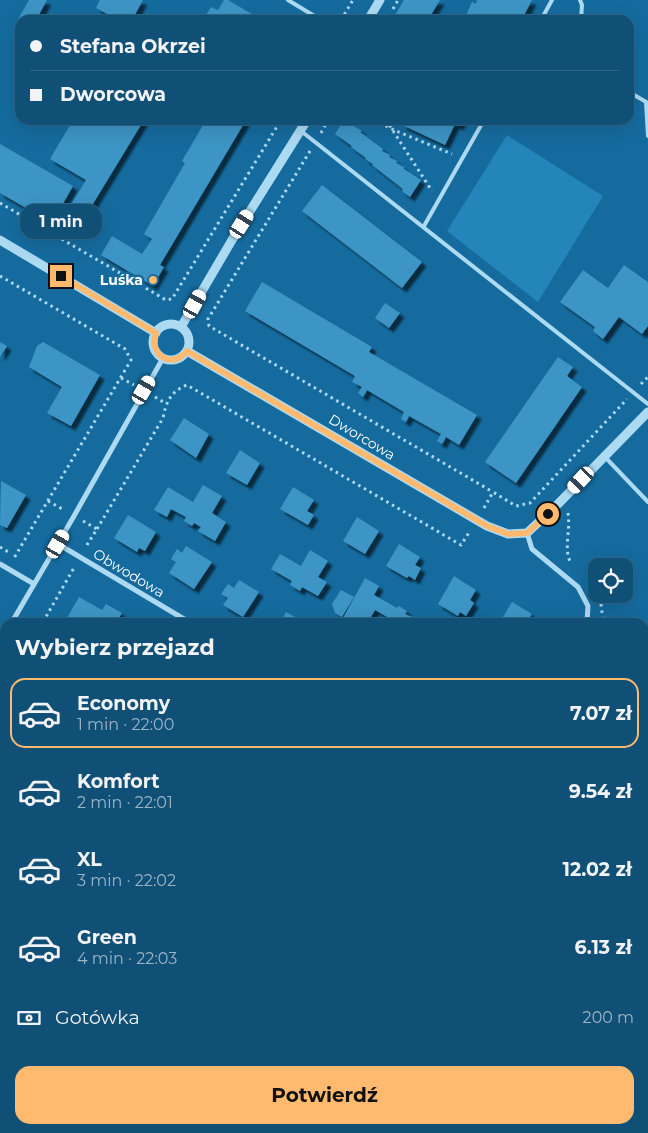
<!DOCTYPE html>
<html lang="pl">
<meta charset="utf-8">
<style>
body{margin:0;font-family:Montserrat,sans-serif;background:#1e5a7e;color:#f1f3f6;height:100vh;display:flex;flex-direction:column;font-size:19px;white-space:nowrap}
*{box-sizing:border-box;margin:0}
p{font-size:16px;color:#9cb5c5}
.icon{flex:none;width:28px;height:28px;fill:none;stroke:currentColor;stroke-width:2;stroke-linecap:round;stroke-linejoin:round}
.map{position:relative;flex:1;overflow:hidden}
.side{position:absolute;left:0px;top:618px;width:649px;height:516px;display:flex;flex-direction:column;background:#105076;border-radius:15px 15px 0 0;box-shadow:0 5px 20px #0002,0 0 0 1px #306788}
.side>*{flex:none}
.hud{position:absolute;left:15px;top:15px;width:619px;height:110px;border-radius:15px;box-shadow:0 5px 20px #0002,0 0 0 1px #306788;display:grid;align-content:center;height:110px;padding:0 15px;background:#105076}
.buttons{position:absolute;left:588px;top:558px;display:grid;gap:10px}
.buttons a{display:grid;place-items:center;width:45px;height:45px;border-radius:10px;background:#105076;box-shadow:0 5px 20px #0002,0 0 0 1px #306788;font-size:25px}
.end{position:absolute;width:22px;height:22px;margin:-11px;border:6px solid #ffba6f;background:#111;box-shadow:0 0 0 2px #111}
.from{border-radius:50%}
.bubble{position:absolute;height:35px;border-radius:15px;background:#105076;box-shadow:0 5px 20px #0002,0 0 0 1px #306788;font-size:16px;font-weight:700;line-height:35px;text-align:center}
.car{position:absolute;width:15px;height:30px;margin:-15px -8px;border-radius:6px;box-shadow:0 0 4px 1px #0007;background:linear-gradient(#fff 24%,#345 0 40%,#fff 0 76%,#345 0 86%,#fff 0)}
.hud b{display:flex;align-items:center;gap:18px;height:48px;font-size:19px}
.hud b+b{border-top:1px solid #306788}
.hud i{width:12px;height:12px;background:#f1f3f6}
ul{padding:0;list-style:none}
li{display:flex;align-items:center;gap:15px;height:70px;margin:0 10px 8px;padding:0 5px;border:2px solid transparent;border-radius:15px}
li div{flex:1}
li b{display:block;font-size:19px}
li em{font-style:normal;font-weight:700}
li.current{border-color:#ffba6f}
li>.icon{width:45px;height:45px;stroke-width:1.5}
h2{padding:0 15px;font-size:22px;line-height:60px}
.pay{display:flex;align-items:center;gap:12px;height:55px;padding:0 15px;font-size:19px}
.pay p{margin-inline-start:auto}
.primary-button{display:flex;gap:10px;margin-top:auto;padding:10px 15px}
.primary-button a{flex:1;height:58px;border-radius:15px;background:#ffba6f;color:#111;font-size:20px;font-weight:700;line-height:58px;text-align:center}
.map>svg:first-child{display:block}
.green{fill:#2485bb}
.building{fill:#3e95c5;filter:url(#shadow)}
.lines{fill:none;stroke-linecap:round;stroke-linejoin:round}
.path{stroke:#addaf3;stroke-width:3;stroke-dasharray:2.5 4;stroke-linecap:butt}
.service{stroke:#addaf3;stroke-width:4}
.minor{stroke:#addaf3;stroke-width:5}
.tertiary{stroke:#addaf3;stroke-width:9}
.rail{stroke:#fff;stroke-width:4;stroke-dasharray:9 4;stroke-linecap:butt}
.route{stroke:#ffba6f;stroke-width:6}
.poi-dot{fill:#ffba6f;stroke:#156b9e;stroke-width:2}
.labels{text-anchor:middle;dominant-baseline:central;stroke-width:5;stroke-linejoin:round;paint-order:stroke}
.poi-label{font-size:14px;font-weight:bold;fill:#fff;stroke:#156b9e;text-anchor:end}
.street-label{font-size:14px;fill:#fff;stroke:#156b9e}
</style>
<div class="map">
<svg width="648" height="1133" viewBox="0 0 648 1133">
<defs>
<filter id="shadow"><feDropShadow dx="4.5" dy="4.5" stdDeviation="1" flood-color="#0009"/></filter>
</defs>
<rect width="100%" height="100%" fill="#156b9e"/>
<path class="green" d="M507,135L603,196L538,302L447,231Z"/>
<path class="building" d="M29,0H47L36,20H20V25L16,23Z
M100,0H143L132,20H118L96,8Z
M224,0H228L262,20H203L211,7L218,10Z
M404,0H440L428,20H392Z
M477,0H532L522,19L519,17L517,20H464L472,2L476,4Z
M73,120H144L74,235L58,226L86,180L50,159Z
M206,120H246L160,265L164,267L153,286L101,255L112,236L142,254L152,239L144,234L185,163L182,161Z
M344,120L362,131L360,132L383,149L382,151L390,155L389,157L397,161L396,163L404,167V169L421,180L410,197L402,191L403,189L372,165L373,164L365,159L366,158L351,147L352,146L335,134Z
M404,120H462L459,126L455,124L445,145L402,125Z
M0,144L73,186L52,223L0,193Z
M322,185L422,262L402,288L302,211Z
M624,265L648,282V326L642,334L619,317L603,339L593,331L595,327L560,302L583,270L608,288Z
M262,282L372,347L369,352L477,415L459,445L446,437L442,444L437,441L441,434L409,416L406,422L401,419L404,412L367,390L363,397L358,393L362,387L352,382L355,376L245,311Z
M385,303L400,313L389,328L375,318Z
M0,342L7,346L0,357Z
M43,342L100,375L71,426L47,413L62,387L29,367L37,346Z
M558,357L573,367L567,376L582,387L516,483L485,462Z
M184,418L209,434L196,458L170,440Z
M240,450L260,463L247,485L226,473Z
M1,481L26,495L7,528L0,525Z
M203,485L222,496L212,513L226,522L215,541L198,531L201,527L194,523L192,526L184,521L186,517L171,509L167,517L154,510L168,487L193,502Z
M293,487L314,500L307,511L314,515L308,525L280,509Z
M128,515L156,532L145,551L139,548L137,552L114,538Z
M357,517L379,531L365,554L343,541Z
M399,544L420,557L415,565L421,568L415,580L409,576L407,578L386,566Z
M186,546L212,562L194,589L169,573L176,562L171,559L177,549L182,553Z
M310,550L328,561L318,577L327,582L318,596L302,587L300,591L290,585L292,581L271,569L280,554L301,566Z
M454,576L476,590L470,600L474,603L466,616L460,612L458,616L438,604Z
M365,578L379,586L374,595L397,608L399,606L407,611L405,614L423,622H396L375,610L368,622H350L343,618Z
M239,580L259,592L243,617L223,605L228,598L221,594L228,584L234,588Z
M341,590L354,597L342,617L335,613L332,604Z
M79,597L102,610L106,604L122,613L116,622H75L67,618Z
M512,602L532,614L527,621L529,622H500Z
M286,612L304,622H275L279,617L282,619Z
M0,759L5,762V784L4,786L0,784Z
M5,1051V1071L0,1066V1055Z
M5,1125V1129H17L22,1133H0V1130Z"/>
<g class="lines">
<path class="path" d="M393,9L398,0
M341,20L353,0
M374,120L394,130L452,154
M386,120L432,191
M321,133L328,120
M310,151L208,319L209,326L493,492
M0,203L166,300L172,299L281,120
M0,276L125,349L131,360L14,558
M121,378L134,385
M641,384L648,377
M155,397L165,403
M48,501L64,510
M484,508L493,492L516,506L530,503L627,399
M568,513C571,530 563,550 571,563
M83,521L97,529L85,548
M97,529L163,418C166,402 171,391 187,385L461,545L470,531
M0,547L10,553
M590,581L594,584L596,591
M601,604L603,622
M43,622L75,566
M0,698L5,689
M108,1133L112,1129"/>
<path class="service" d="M288,0L321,20
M580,0L582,5L581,20
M541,20L552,0
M629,92L648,103
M646,102L648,136
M301,131L648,404
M424,226L484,120
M605,457L648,502"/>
<path class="minor" d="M527,533L532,549L578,587L588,606L587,622
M58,544L189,622
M0,564L34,584
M12,622L74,516L163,358
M0,643L5,634
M0,1017L5,1013
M644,1118L648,1113
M83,1133L87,1129
M629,1133L633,1129"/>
<path class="tertiary" d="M368,20L380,0
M0,240L156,333
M153 342a18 18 0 1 1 36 0a18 18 0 1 1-36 0Z
M181,327L232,240L307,120
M187,351L487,526L508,534L527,533L558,504L648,412"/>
<path class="rail" d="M644,780L648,776
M644,847L648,843
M284,1133L289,1129
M351,1133L355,1129"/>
</g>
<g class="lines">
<path class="route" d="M61,276L156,333C148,355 172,370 187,351L487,526L508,534L527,533L548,514"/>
</g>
<circle class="poi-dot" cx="153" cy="280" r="5"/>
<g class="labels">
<g class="poi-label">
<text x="143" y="280">Luśka</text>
</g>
<g class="street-label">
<text transform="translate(362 437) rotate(31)">Dworcowa</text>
<text transform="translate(129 573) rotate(31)">Obwodowa</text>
</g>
</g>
</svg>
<div class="buttons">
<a><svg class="icon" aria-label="locate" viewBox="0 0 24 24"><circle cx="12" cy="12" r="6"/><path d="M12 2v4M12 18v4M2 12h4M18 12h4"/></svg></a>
</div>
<i class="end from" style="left:548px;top:514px"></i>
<i class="end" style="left:61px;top:276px"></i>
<div class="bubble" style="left:20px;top:204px;width:82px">1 min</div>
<i class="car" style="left:242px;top:224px;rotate:32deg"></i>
<i class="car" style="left:195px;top:304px;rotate:29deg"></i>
<i class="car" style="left:144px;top:390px;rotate:30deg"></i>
<i class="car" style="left:581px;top:480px;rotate:223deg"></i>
<i class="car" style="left:58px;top:544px;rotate:30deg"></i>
<div class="hud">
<b><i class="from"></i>Stefana Okrzei</b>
<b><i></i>Dworcowa</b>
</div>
<section class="side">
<h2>Wybierz przejazd</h2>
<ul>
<li class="current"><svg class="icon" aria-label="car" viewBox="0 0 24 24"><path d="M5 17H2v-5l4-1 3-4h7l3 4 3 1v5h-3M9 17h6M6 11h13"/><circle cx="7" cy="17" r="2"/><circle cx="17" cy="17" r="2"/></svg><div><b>Economy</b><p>1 min · 22:00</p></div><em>7.07 zł</em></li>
<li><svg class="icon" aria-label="car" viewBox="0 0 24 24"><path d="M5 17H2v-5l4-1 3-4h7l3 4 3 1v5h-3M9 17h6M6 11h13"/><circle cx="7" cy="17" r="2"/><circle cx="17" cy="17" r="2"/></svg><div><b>Komfort</b><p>2 min · 22:01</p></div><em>9.54 zł</em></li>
<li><svg class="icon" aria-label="car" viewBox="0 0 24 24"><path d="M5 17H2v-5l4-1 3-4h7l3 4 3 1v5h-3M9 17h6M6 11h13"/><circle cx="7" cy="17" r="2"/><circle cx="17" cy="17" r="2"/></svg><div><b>XL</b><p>3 min · 22:02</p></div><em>12.02 zł</em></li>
<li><svg class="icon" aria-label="car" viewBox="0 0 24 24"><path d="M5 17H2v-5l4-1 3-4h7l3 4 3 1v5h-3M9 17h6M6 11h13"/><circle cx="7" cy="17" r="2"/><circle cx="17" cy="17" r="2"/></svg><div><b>Green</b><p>4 min · 22:03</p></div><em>6.13 zł</em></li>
</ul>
<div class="pay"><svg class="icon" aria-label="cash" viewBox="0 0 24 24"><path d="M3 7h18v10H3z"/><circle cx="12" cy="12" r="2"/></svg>Gotówka<p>200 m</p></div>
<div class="primary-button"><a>Potwierdź</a></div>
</section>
</div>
